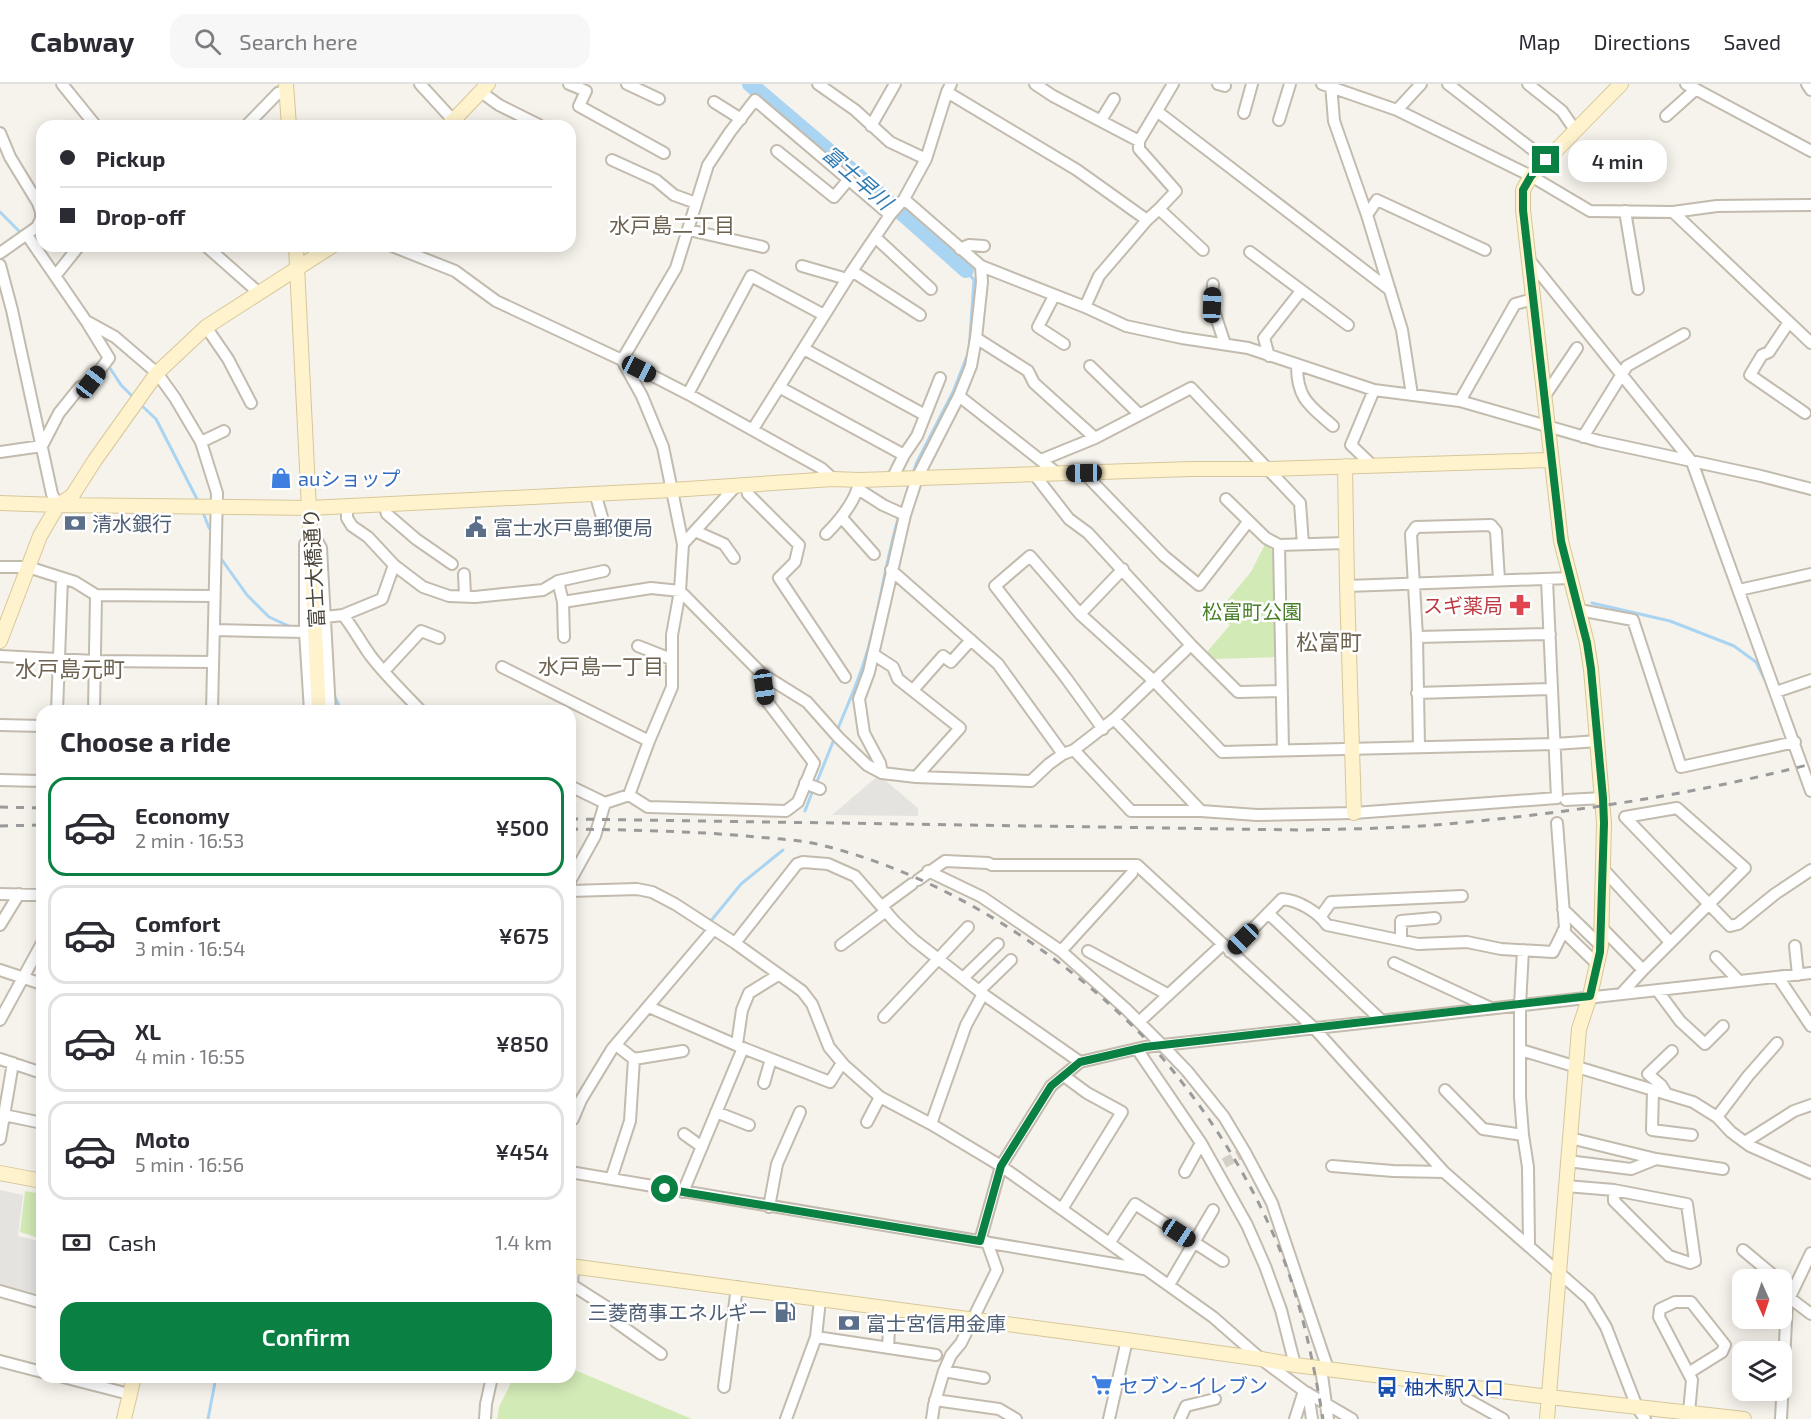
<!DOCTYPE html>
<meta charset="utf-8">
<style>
body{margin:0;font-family:"Exo 2","Noto Sans JP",sans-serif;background:#f7f7f7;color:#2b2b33;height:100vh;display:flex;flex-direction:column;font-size:22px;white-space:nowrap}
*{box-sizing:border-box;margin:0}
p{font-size:20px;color:#7c7c81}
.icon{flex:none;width:33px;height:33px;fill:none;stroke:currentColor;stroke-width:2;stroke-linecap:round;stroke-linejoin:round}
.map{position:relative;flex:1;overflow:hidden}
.drawer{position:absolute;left:36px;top:621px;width:540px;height:678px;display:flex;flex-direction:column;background:#fff;border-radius:18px;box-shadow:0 3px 15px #0003}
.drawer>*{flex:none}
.banner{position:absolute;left:36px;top:36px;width:540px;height:132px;border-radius:18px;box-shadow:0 3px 15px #0003;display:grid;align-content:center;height:132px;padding:0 24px;background:#fff}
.needle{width:39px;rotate:177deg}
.fabs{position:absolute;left:1732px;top:1185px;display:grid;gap:12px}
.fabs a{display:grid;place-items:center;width:60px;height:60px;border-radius:12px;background:#fff;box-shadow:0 3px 15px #0003;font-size:30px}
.end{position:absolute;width:27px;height:27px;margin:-14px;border:8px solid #0b8043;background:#fff;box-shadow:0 0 0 3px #fff}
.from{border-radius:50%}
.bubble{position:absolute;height:42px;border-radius:18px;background:#fff;box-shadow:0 3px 15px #0003;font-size:20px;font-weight:600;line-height:42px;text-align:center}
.car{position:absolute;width:18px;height:36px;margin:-18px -9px;border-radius:8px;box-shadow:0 0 4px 2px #0007;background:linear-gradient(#222 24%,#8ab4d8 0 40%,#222 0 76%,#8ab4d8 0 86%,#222 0)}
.banner b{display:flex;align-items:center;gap:21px;height:57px;font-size:22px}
.banner b+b{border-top:2px solid #e1e1e2}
.banner i{width:15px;height:15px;background:#2b2b33}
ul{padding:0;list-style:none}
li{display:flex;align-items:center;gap:18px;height:99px;margin:0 12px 9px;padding:0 12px;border:3px solid #e1e1e2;border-radius:18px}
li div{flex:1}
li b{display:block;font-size:22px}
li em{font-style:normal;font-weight:600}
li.selected{border-color:#0b8043}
li>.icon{width:54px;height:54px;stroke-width:1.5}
h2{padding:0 24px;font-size:27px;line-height:72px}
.pay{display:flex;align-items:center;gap:15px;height:66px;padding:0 24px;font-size:22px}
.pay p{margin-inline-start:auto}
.action{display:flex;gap:12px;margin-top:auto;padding:12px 24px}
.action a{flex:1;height:69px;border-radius:18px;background:#0b8043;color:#fff;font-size:24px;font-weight:600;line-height:69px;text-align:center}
header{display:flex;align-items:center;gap:36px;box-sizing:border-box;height:84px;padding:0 30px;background:#fff;border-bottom:2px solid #e1e1e2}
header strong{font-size:28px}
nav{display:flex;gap:33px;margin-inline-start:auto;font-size:21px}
.search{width:420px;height:54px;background:#f7f7f7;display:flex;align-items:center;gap:15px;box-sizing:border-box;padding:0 21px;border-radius:18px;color:#7c7c81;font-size:22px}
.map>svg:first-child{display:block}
.green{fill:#d2eab5}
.parking{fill:#e5e3e0}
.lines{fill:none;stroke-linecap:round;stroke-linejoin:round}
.stream{stroke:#a9d4f2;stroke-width:3}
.river{stroke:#a9d4f2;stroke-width:16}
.street-tunnel{stroke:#d4d0c8;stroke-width:10;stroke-dasharray:10 5;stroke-linecap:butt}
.street-casing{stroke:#c2bbae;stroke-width:14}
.secondary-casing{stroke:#d6c79b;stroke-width:16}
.street{stroke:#fff;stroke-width:10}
.secondary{stroke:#fff3cd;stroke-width:14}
.rail{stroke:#9a9a9a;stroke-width:3;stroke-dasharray:8 8;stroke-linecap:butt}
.route{stroke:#0b8043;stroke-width:8}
.labels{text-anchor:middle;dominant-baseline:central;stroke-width:5;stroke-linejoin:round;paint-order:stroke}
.shop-label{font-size:20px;fill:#366cbe;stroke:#fff;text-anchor:start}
.service-label{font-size:20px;fill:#4e5e75;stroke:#fff;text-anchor:start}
.street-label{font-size:20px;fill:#4b4439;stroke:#fff}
.health-label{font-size:20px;fill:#be3a42;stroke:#fff;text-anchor:end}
.park-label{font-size:20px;fill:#4a7f2a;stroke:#fff}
.transit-label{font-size:20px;fill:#164399;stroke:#fff;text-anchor:start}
.water-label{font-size:21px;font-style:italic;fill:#2e7ab2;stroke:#fff}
.neighbourhood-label{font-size:21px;fill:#6e6250;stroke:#fff}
.quarter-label{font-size:22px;fill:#6e6250;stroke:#fff}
</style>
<header>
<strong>Cabway</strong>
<div class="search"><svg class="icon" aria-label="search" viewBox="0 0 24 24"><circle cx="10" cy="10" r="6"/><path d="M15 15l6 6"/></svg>Search here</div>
<nav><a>Map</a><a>Directions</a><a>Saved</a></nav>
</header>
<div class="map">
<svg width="1811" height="1335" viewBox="0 0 1811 1335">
<rect width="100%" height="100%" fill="#f6f3ec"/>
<path class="green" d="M1265,460L1275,469L1279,573L1214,575L1206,569L1230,541L1216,530L1251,488Z
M25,1107L42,1110V1155L20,1148Z
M570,1284L692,1335H497L499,1323L514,1293H570Z"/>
<path class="parking" d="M879,691L918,724V732L832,731Z
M0,1106L23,1111L18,1152L42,1158V1211L0,1200Z"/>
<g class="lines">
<path class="stream" d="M0,128L22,150
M108,281L121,301L133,313
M140,320L156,335L197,415
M913,389L917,378L953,308L969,267L974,196L966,186
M204,431L209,444
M222,476L247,511L269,533L291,543
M1592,519L1670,537L1734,562L1756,578L1768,602
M333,610L342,627
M837,647C846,624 857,601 864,578C880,530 884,480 899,432
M816,700L835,653
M805,727L813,706
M710,838L741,800L783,766
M208,1335L216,1293"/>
<path class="river" d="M750,0L910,136L966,186"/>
<path class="street-tunnel" d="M1224,1079L1245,1068"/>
<defs>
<path id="street" d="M62,0L96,42
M420,0L453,36
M569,0L586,7L579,22L664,69
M627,0L659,15
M818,0L855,26L890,58L926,75
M1035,0L1053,12L1139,57L1173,0
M1218,0L1225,2
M1322,0L1397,26L1531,92L1590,127L1673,128L1717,122L1811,121
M1331,0L1334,37L1367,131L1402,246L1412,311
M1448,0L1546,76
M1528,0L1562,27L1575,46
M1686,0L1811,67
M1807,0L1811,6
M481,8L499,21L539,41
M947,8L1077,86L1147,136
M714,18L741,35
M1397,26L1421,0
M1158,28L1390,206
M1244,29L1252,0
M1666,32L1695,6
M1101,36L1114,15
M1279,36L1290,0
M246,42L278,9L287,6
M871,42L895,0
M0,49L10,73L38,119L41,128V135L37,143L0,169
M1139,57V65L1176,107L1159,125
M777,67L834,113L849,95
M612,76L656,96L674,111L696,119
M904,115L981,182L1085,223L1126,242L1182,254L1248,264L1374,306L1460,317L1599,357L1761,392L1811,405
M1625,127L1638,205
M1673,128L1811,259
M1367,131L1377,116L1485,166
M689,146L763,163
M27,151L86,237L115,253L157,289L175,314L201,358L217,409L212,627
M875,153L931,205
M206,162L258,208
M392,162L455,187L496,217L622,276L688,310L821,384L833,395
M960,165L969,161L984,162
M1250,168L1348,241
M1530,177L1692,378L1811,707
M0,181L12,226L52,410L58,421
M802,182L847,195
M981,182L982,198L976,254L971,282L959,312L917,394L905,431L869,588L859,615L864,649L880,679L882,689L916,693L1031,697L1049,680L1063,670L1074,666L1114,635L1191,561L1238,608L1282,607
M852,187L920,231
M56,191L79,162
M1213,200L1212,221L1225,260
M1054,212L1038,243L1064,260
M1085,223L1099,192L1147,136L1159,125L1203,166
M1789,238L1769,268L1762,271L1750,291L1805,329
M206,243L228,275L251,319
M976,254L1028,287L1034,299L1095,354
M804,265L925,331
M1269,272L1264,254L1301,207
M622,276L676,184L708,81L730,48L755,16L890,131
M1090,282L1139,330
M1297,282C1297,315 1310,322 1333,342
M779,303L904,371
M688,310L751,192L824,231
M959,312L1058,390
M1544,313L1577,264
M1460,317L1515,220L1533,215
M753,345L852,187L890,131L904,115L926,75L947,8L951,0
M1583,353L1627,282L1684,250
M201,358L224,347
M0,368L42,362L59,329L80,303L91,298L109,274L88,240
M1041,376L1095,354L1191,304L1300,419L1303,460
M1372,381L1351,361L1374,306
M1084,389L1164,472L1199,501L1248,438
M1034,390L1069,435L1088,449L1191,561
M892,395L904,371L917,352L940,294
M746,402L748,410L799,461L795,478L779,494L845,593
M858,405L883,421L905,431
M595,409L606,447
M1226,415L1266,454L1279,461
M384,420L387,430L416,455L452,480
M347,422V434L352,442L368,453L394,481L423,503L449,512L475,513L543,506L558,497L604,487
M842,434L874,470
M311,446L321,464L330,627
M695,447L724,460L734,474
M826,450C841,435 856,417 860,396
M305,460V548L310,627
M683,460L735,403
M0,483H28L75,498L96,511L214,512
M891,486L998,580L1063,670
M464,490L465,512
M558,497L563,518L651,504L680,507L762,590L807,618L838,653L867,681L882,689
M1347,502L1570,494
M1739,506L1811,490
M563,518L564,553
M1579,526L1633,536L1681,683L1795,658
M1080,530L1123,485
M343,531C354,545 360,557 370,571C385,591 404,609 421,627
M325,533L343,531L382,515L394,481
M214,546L305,548
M1417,553L1550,550
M638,562L671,575
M873,570L893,583L898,595L960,644L916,693
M0,572L95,577L213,578
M502,583L649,657
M384,587L421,547L439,554
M913,606L943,572L951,578L971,556
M1776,608L1811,596
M1417,609L1552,605
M57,627L62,494
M94,627L96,511
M1114,635L1201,727
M0,641L42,642
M1103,645L1066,594L995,502L1030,472L1080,530L1154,597L1222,668L1555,660L1598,657
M1419,663L1417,553L1411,450L1416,443L1491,441L1496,447L1499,496
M1074,666L1131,727H1201L1257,731L1354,729L1557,714L1547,496
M1283,666L1279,461L1346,459
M0,696L41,697L42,700
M805,699L820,705
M570,702L605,719
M629,711L648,723L786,727L798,718L814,679L766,616L762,590
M1566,716L1603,714
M1625,733L1730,842L1738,840L1775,810L1811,786
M1603,785L1670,858
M928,787L982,813L1061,867L1126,925L1162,961L1187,987L1224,1033L1245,1068L1272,1119L1328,1285
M918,796L945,777L988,779L992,781H1137L1314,944L1444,1088L1589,1215L1606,1243L1637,1323L1645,1335
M570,797L595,752L605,719L629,711L649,657L672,603V551L680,507L683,460L663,363L642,312L622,276
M570,807L637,805L652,808L675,820L735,859L802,907L812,920L829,963L844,981L880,1013L931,1040L1001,1082L1213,1233L1261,1275L1304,1307L1352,1335
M0,810L42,811
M882,822L912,800
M1563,825L1601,862
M1268,829L1381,936
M1321,832L1331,818L1462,812
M0,841L19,810
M1601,843L1643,886
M1563,847L1597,880
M1401,856V837L1435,834
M735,859L797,780L803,778L828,780L855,792L895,838L914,856L983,910L1080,978
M841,861L886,827
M1795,862L1798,891
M1523,866L1520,921V1013L1523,1051L1528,1083L1529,1161
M1061,867L1132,789
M1088,867L1167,910
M1230,868L1282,815C1298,816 1318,828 1327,841L1418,860L1467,858L1501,865L1553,868L1565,844L1557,739
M1716,873L1739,897
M1394,879L1491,924
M0,886L42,900
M1778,893L1811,942
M963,894L998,860
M1657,906L1680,937L1705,960L1723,942
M979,907L1011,876
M1622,909L1643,886L1745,784L1677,724L1625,733
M649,923L743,964L830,998L842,979
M884,933L968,843
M0,936L42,859
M1139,938L1222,861
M737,960L742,926L749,909L778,891
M1137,965L1201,1059L1247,1141L1265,1182L1281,1226L1295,1281
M1521,966L1693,1018L1717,1033L1731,1048L1750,1062L1811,1089
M0,975L42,989
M634,975L683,967
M764,999L771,975
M1445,1006L1483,1045L1523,1051
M1653,1006L1652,1046L1692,1051
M1666,1009L1661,1001L1648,990L1672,967
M716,1028L749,1041
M4,1031L42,1039
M1717,1033L1748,992L1777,959
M570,1035H573L581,1016L612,965L713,846
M867,1038L880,1013
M931,1040L966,941L983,910
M684,1050L702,1063
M1570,1054L1656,1075
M0,1055L13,979
M1745,1058L1794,1027L1811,1021
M1568,1077L1631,1085L1656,1075L1723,1085
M1332,1082L1393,1087L1444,1088
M570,1088L1144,1185
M1185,1088L1201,1059
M611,1095L630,1037L634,975L616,961
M1566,1102L1614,1106L1687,1120L1695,1177L1690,1179L1669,1172L1614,1117V1106
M683,1108L743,964
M769,1123L777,1080L800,1028
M1062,1125L1122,1028L1087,1009L1064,992
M980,1157L1001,1082L1051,1002L1080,978L1145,963L1811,889
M1110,1158L1135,1120L1223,1177
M1743,1166L1779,1196
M573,1182L572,1201L605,1222L616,1238L661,1270
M1169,1201L1213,1126
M0,1207L42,1219
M1791,1215L1811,1230
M816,1253L936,1271
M888,1264L890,1225
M0,1277L42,1288
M1321,1284L1328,1335
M944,1287L984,1294
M63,1293L129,1310
M1463,1302L1467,1315L1503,1335
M724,1303L737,1203
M1308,1309L1312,1335
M935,1316L999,1325L1016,1335
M1689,1328L1692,1296L1659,1233L1660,1225L1675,1218H1691L1725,1261L1722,1268L1690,1288
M485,1335L486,1320L492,1293
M786,1335L816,1253L820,1216
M932,1335L934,1321L944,1287L951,1271L961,1259L997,1186L987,1158
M1109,1335L1127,1256
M1180,1335L1186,1322L1215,1315
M1295,1335L1304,1307
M1781,1335L1787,1219L1811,1169"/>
<path id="secondary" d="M286,0L289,42
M448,42L488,0
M296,162L319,627
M1345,382L1347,502L1354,729
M0,419L58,421L310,424L672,406L833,395L860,396L1191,385H1267L1551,376
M0,557L40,452L58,421L72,412L95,376L157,289L206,243L332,162
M0,1089L42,1097
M570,1182L1127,1256L1261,1275L1295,1281L1549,1313L1744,1335
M124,1335L134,1293
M1547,1335L1579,945L1590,912L1601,862L1604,739L1591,585L1587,559L1561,457L1523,126V106L1531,92L1621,0"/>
</defs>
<use href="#street" class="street-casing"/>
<use href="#secondary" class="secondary-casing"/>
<use href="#street" class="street"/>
<use href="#secondary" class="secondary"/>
<path class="rail" d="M0,723L42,724
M570,735L1299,746C1356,745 1412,744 1468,738C1583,727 1699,709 1811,680
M0,742L42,741
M570,745C632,746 695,747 756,753C779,755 803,756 825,762C928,788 1028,848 1107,918C1122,932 1139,947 1153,963C1200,1017 1242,1080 1271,1145C1299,1206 1312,1270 1323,1335"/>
</g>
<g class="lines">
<path class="route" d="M665,1105L980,1157L1001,1082L1051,1002L1080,978L1145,963L1590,912L1600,868L1604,739L1603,714L1591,585L1587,559L1561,457L1523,126V106L1531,92L1546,76"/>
</g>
<defs>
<symbol id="shop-bare" viewBox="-9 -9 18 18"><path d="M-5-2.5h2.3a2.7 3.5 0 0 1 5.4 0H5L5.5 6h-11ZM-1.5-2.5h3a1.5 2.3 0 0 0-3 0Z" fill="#3f7fe0" stroke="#fff" stroke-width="2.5" paint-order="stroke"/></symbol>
<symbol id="bank-bare" viewBox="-9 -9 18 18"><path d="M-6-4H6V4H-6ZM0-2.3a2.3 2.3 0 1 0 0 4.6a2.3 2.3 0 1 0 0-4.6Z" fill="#5c6f8a" stroke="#fff" stroke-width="2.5" paint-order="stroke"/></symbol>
<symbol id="civic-bare" viewBox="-9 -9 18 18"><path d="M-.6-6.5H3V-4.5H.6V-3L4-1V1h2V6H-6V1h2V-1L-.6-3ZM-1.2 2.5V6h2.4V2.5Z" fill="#5c6f8a" stroke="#fff" stroke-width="2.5" paint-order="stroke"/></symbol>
<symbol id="pharmacy-bare" viewBox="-9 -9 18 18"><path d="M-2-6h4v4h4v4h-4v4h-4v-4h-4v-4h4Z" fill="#e0444e" stroke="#fff" stroke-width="2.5" paint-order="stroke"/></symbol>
<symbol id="fuel-bare" viewBox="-9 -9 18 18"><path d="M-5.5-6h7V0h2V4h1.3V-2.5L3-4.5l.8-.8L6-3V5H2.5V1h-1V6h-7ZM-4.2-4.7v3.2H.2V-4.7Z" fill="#5c6f8a" stroke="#fff" stroke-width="2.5" paint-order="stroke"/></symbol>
<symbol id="supermarket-bare" viewBox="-9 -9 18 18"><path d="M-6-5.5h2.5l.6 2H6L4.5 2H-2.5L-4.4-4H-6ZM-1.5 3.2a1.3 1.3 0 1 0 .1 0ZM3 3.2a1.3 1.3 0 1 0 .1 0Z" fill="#3f7fe0" stroke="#fff" stroke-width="2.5" paint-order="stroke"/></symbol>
<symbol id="bus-bare" viewBox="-9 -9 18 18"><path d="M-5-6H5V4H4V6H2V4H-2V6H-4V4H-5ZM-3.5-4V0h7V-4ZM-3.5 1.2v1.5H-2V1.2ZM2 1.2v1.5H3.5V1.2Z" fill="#1a4fb4" stroke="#fff" stroke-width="2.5" paint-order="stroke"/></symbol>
</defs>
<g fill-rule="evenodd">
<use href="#shop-bare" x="266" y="379" width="30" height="30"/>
<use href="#bank-bare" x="60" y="424" width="30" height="30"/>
<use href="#civic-bare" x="461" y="428" width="30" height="30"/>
<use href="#pharmacy-bare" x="1505" y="506" width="30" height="30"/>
<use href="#fuel-bare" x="770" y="1213" width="30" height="30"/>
<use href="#bank-bare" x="834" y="1224" width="30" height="30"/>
<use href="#supermarket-bare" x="1087" y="1286" width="30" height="30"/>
<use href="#bus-bare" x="1372" y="1288" width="30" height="30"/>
</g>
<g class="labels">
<g class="shop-label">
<text x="298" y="394">auショップ</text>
<text x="1119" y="1301">セブン-イレブン</text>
</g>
<g class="service-label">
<text x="92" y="439">清水銀行</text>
<text x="493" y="443">富士水戸島郵便局</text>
<text x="768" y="1228" text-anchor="end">三菱商事エネルギー</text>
<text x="866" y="1239">富士宮信用金庫</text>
</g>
<g class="street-label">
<text transform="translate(313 484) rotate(-93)">富士大橋通り</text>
</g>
<g class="health-label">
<text x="1503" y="521">スギ薬局</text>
</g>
<g class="park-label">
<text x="1252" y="527">松富町公園</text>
</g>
<g class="transit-label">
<text x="1404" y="1303">柚木駅入口</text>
</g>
<g class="water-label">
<text transform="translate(858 93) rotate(41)">富士早川</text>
</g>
<g class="neighbourhood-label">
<text x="672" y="140">水戸島二丁目</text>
<text x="601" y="581">水戸島一丁目</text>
</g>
<g class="quarter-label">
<text x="1329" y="557">松富町</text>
<text x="70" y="584">水戸島元町</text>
</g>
</g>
</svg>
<div class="fabs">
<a><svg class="needle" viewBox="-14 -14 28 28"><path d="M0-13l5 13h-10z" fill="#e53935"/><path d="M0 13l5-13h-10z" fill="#7c7c81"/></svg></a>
<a><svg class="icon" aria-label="layers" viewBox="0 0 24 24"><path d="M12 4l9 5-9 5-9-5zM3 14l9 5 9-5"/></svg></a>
</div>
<i class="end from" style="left:665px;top:1105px"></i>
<i class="end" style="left:1546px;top:76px"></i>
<div class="bubble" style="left:1568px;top:56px;width:99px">4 min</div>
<i class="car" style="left:1212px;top:221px;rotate:2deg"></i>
<i class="car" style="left:639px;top:285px;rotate:117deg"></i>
<i class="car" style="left:91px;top:298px;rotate:38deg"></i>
<i class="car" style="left:1084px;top:389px;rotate:269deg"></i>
<i class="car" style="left:764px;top:603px;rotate:172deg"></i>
<i class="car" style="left:1243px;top:855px;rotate:225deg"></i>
<i class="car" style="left:1179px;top:1149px;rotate:123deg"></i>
<div class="banner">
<b><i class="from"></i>Pickup</b>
<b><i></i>Drop-off</b>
</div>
<section class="drawer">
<h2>Choose a ride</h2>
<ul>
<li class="selected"><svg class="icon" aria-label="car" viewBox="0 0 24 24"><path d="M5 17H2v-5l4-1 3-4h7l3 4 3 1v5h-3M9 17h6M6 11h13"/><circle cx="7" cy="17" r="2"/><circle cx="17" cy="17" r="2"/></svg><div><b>Economy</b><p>2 min · 16:53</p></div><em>¥500</em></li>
<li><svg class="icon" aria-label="car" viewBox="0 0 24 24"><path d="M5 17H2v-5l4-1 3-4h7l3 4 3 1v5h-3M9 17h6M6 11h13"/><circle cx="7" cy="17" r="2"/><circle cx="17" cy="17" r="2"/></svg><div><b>Comfort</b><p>3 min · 16:54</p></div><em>¥675</em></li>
<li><svg class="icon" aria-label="car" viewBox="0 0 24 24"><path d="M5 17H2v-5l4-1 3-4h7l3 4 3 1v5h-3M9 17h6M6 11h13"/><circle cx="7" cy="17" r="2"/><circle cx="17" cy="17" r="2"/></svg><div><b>XL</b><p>4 min · 16:55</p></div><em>¥850</em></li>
<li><svg class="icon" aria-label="car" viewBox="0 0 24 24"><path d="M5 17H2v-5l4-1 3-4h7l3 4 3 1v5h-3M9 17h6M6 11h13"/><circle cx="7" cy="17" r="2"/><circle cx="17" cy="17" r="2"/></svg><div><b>Moto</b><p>5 min · 16:56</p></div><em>¥454</em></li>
</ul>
<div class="pay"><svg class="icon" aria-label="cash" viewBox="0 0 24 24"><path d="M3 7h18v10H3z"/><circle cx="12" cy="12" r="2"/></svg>Cash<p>1.4 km</p></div>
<div class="action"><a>Confirm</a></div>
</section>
</div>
